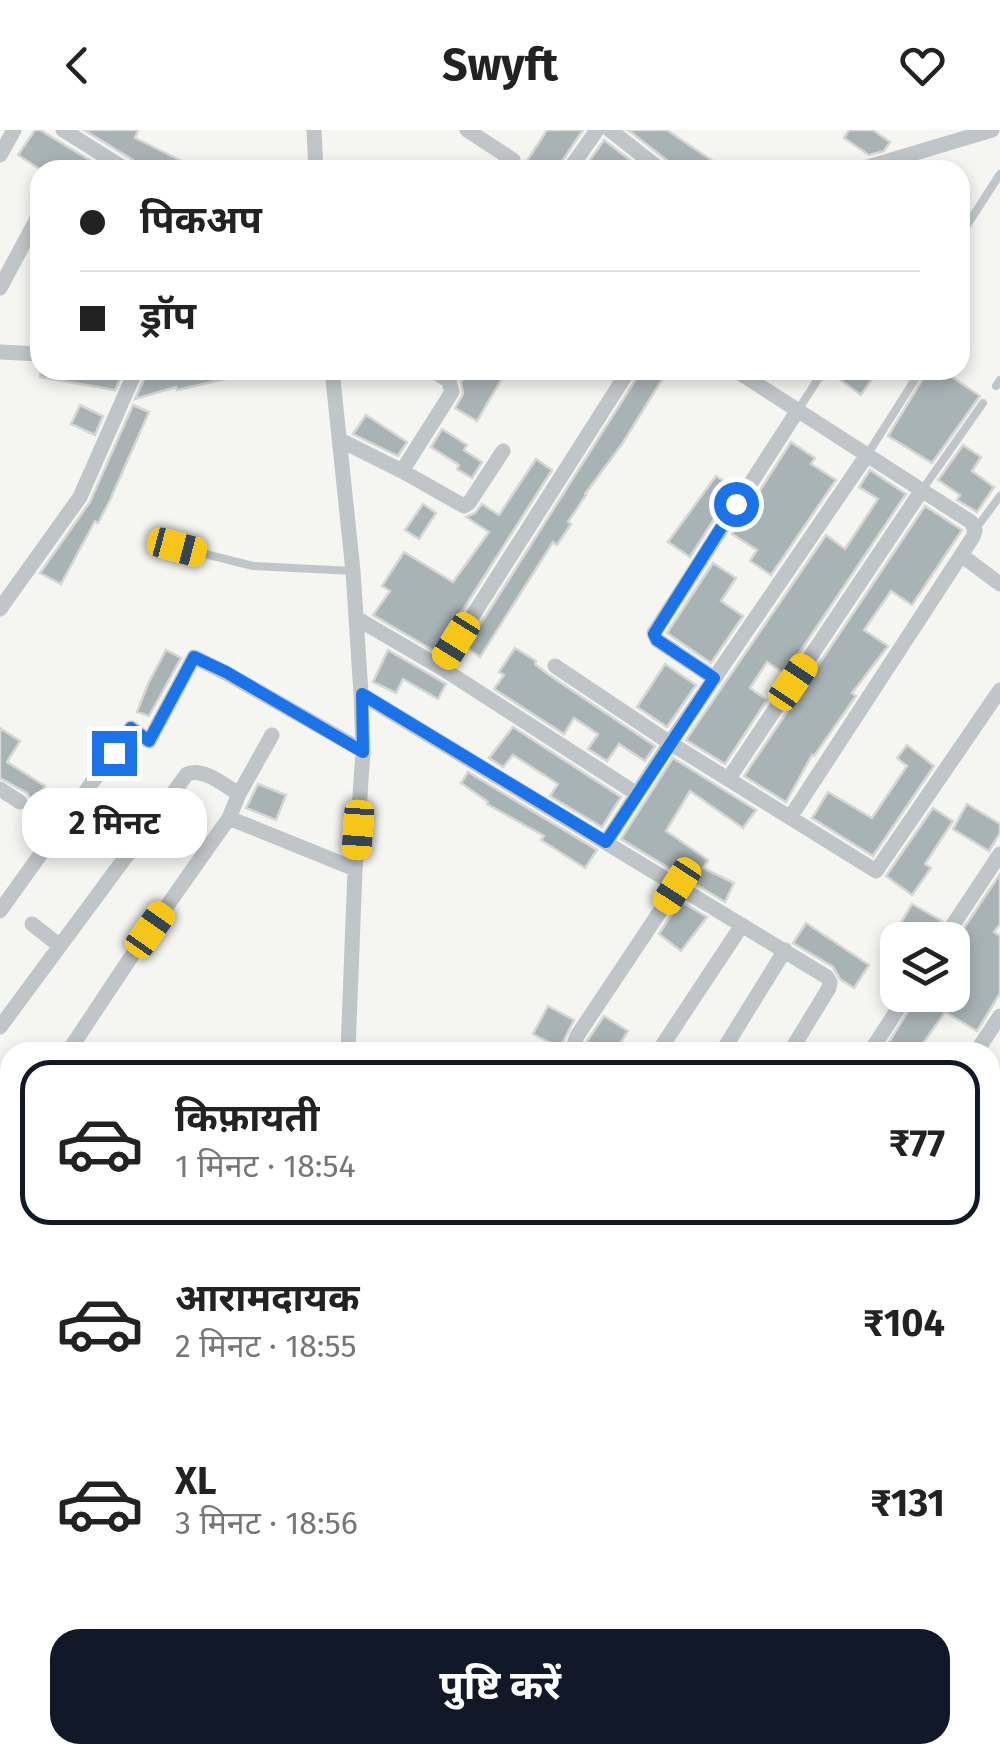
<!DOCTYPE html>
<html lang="hi">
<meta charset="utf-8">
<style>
body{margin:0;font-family:"Fira Sans","Noto Sans Devanagari",sans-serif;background:#f6f6f6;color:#222;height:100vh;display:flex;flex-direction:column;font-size:38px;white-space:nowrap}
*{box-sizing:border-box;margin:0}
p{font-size:32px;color:#767676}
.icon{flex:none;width:55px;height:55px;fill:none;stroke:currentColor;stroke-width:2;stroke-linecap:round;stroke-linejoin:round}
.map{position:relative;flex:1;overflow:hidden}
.side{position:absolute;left:0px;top:912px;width:1000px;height:722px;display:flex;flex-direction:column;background:#fff;border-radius:30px 30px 0 0;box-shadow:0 5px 15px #0003}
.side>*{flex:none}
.guide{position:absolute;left:30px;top:30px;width:940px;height:220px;border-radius:30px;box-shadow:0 5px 15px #0003;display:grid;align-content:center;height:220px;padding:0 50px;background:#fff}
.buttons{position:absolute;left:880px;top:792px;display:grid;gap:20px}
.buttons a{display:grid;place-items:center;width:90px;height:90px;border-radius:20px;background:#fff;box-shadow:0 5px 15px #0003;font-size:50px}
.end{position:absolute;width:45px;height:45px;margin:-22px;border:12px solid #1a73e8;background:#fff;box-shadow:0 0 0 5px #fff}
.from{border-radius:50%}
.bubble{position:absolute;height:70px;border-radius:30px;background:#fff;box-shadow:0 5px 15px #0003;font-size:32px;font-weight:700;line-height:70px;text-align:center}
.car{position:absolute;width:30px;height:60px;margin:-30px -15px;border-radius:12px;box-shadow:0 0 8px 2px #0007;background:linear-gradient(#f5c518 24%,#345 0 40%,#f5c518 0 76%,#345 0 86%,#f5c518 0)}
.guide b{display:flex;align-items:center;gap:35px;height:95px;font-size:38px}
.guide b+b{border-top:2px solid #e0e0e0}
.guide i{width:25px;height:25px;background:#222}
ul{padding:18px 0 0;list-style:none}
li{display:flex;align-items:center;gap:30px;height:165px;margin:0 20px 15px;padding:0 30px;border:5px solid transparent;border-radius:30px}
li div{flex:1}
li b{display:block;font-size:38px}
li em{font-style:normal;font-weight:700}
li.on{border-color:#111827}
li>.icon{width:90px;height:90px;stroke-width:1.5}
.cta{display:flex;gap:20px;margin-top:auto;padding:20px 50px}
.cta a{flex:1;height:115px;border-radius:30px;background:#111827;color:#fff;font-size:40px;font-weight:700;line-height:115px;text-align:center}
header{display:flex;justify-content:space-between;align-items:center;height:130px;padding:0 50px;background:#fff;font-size:45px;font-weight:700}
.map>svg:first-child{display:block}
.building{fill:#a8b3b6;stroke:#d6d6d4;stroke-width:2.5}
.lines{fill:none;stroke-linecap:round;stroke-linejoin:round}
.secondary-casing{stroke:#b4babe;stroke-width:28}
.service{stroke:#bfc5c8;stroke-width:8}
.minor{stroke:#bfc5c8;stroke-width:15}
.secondary{stroke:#fff;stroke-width:22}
.route{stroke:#1a73e8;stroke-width:12}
</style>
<header><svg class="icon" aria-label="back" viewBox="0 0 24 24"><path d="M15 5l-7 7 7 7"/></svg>Swyft<svg class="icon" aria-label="heart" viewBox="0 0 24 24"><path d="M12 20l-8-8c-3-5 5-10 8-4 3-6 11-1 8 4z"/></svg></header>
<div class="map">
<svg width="1000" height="1634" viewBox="0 0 1000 1634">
<rect width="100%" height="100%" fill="#f5f5f1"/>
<path class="building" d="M35,0H40L106,40H41L18,25Z
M84,0H138L135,8L200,40H138L133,30Z
M547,0H583L560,34L558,40H521Z
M628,0H667L726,40H672L668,31Z
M849,0H873L890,12L884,21L869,25L844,8Z
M604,10L643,40H583Z
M41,240H124L115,260L40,247Z
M162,240H169V243L180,240H242L243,245L177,260L176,257L135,269L146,245Z
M468,240H491L503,247L477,291L455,278L463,264L461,252Z
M640,240H668L622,314L585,364L586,365L568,392L571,394L557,415L553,412L480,527L466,517L638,246Z
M845,240H866L874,246L861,265L839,249Z
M928,240H942L980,266L932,333L888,306Z
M80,275L103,286L95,305L71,294Z
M133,275L149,282L110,370L98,393L95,391L61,454L40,443L90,372Z
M366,285L407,312L398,326L353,304Z
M442,299L467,315L464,320L482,332L472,348L457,339L459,335L431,317Z
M791,312L815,328L811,334L836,350L771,445L750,431L757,420L732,404Z
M963,315L981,327L972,341L994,357L977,382L957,370L960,365L938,350Z
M536,329L552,340L436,522L373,485L390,461L382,456L404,422L453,452L489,402L466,387L475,383L482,374L499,385Z
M870,340L906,364L785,544L767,532L750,558L767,570L725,634L686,610L826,405L845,419L878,369L859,357Z
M716,346L734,358L690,427L668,412Z
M423,374L436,383L419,409L405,400Z
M925,376L962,400L912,475L891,461L864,500L888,516L852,563L856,566L814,626L812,625L786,672L744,646Z
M713,433L736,448L721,471L743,486L711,533L667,503Z
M515,518L536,531L535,534L549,545L655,616L645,631L619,614L607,631L588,619L598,604L574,588L564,604L494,559L504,545L499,542Z
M166,520L181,528L149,586L137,582L148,554Z
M388,520L446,554L438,569L403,549L396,563L373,552Z
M665,534L696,555L667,597L637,577Z
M513,597L621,667L602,697L550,666L558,654L513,625L503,637L489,628Z
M0,598L20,611L7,632L45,656L41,662L61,677L51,690L31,675L30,668L27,663L0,648Z
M907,615L934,636L873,726L812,688L828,662L872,688L907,636L897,628Z
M673,628L756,680L743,698L690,661L666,701L708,730L703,738L734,753L725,772L621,709Z
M468,642L597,720L585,738L541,710L544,706L487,674L488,672L461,653Z
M258,654L286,665L276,690L246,678Z
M967,674L1000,694V703L989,721L953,699Z
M933,678L953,691L925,734L931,738L912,765L886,746Z
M1000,744V794L994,802L1000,806V863L985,888L977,901L945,882L917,922H883L918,865H952V816Z
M680,771L707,787L681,821L659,804Z
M912,774L942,791L932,810H927L900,794Z
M806,793L869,835L854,858L840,849L833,837L793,813Z
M548,876L574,890L560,918L533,904Z
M604,886L628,901L615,922H588L585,917L587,911Z"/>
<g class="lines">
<defs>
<path id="secondary" d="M990,1278L1000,1242
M990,1356L1000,1315
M889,1634L892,1625
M910,1634L913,1625"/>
</defs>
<use href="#secondary" class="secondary-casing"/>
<path class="service" d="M960,106L1000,44
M996,256L1000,250
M798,280L824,240
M867,325L921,240
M922,360L983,273
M975,400L1000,366
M177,417L253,436L353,441
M0,1062L10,1069"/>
<path class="minor" d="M63,0L127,40
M314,0L316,40
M467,0L513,30
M610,0L661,40
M0,25L14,0
M569,40L597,0
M858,40L992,0
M0,158L40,83
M0,222L40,224
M332,240L353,441L361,564L363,621L355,739L348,922
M735,240L971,392L975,400L973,407L791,686
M340,310L402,341L464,376L469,373L503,321
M402,341L452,262L449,251L432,240
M961,425L1000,454
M0,479L80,367L136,240
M356,488L440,537L637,664
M555,536L670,613L876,741L1000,560
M440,537L629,240
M714,548L657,510L654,503L798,280
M361,564L827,847L830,852L829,858L790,922
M729,648L922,360
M0,659L20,672
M229,688L355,739
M606,712L670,613L867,325
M0,781L131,598L149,611L194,527L226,543L363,621
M32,794L60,816
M943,810L1000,724
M0,897L187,644C203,637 224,655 239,664
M68,922L131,827L229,688L239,664L272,605
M575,922L573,917L577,906L677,756
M658,922L742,795
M722,922L785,820
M870,922L907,865
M976,922L1000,886
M0,1024L10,1009
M990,1180L1000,1181
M2,1319L10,1325
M0,1420L10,1427
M0,1514L10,1497
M990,1600L1000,1584
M122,1625L136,1634
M391,1625L405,1634
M660,1625L675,1634
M237,1626L249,1634
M460,1634L466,1625
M743,1634L749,1625
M970,1634L975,1625"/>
<use href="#secondary" class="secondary"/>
</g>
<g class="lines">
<path class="route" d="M114,623L131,598L149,611L194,527L226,542L363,622L362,564L606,712L714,548L657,510L654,504L736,374"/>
</g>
</svg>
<div class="buttons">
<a><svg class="icon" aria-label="layers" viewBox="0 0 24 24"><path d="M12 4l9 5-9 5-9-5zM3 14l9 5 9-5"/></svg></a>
</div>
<i class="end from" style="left:736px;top:374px"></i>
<i class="end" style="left:114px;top:623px"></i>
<div class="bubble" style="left:22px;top:658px;width:185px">2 मिनट</div>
<i class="car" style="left:177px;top:417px;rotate:105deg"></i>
<i class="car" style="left:456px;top:511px;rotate:212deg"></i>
<i class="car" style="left:793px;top:552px;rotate:34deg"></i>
<i class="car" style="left:358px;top:700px;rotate:184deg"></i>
<i class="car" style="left:677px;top:756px;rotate:213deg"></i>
<i class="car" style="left:150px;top:800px;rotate:35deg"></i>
<div class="guide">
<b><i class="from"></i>पिकअप</b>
<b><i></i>ड्रॉप</b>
</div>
<section class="side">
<ul>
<li class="on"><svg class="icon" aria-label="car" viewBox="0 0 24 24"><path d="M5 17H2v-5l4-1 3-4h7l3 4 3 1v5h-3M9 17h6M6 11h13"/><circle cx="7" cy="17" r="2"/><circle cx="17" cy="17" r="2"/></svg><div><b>किफ़ायती</b><p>1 मिनट · 18:54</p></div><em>₹77</em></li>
<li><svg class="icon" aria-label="car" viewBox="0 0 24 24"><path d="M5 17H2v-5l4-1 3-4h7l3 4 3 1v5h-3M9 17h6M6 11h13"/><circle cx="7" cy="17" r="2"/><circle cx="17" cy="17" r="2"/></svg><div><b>आरामदायक</b><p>2 मिनट · 18:55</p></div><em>₹104</em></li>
<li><svg class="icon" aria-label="car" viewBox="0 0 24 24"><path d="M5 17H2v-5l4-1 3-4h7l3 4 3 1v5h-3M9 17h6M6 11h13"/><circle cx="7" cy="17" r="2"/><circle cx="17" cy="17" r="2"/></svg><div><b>XL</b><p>3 मिनट · 18:56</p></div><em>₹131</em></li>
</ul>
<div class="cta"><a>पुष्टि करें</a></div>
</section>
</div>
